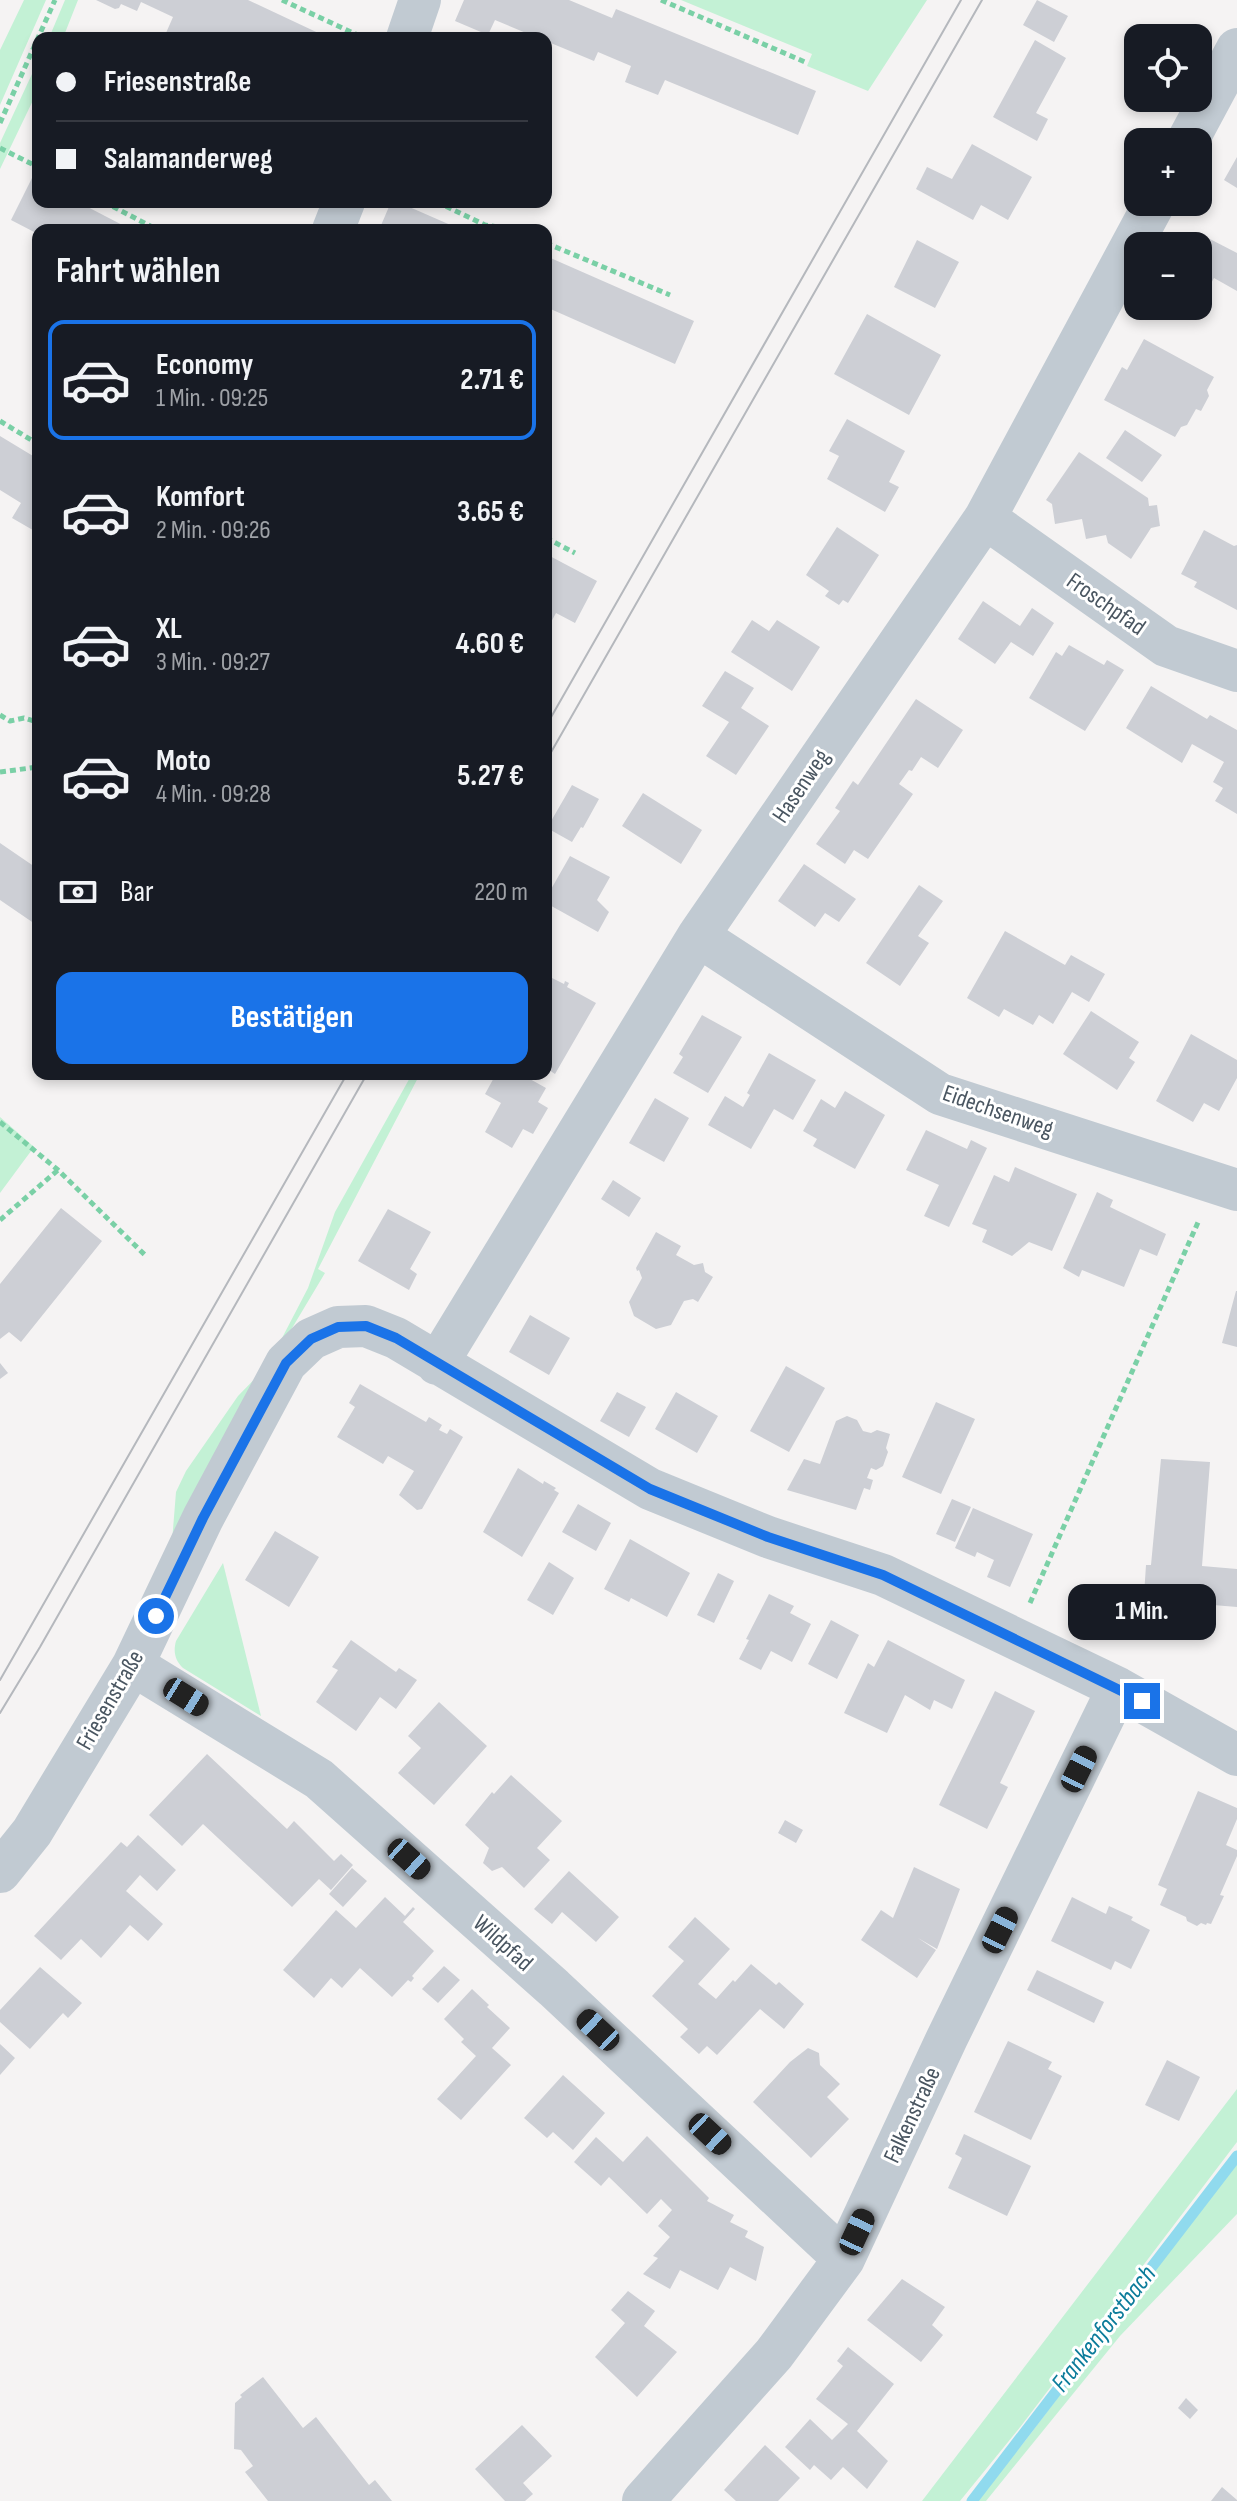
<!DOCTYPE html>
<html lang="de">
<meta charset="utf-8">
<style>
body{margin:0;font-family:"Sofia Sans Condensed",sans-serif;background:#20242c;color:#f1f3f6;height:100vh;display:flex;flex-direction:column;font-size:30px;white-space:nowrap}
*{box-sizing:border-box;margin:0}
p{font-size:26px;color:#9ea1a6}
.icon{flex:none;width:44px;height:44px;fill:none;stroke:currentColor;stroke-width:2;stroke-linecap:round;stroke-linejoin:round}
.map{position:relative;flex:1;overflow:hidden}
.drawer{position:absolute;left:32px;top:224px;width:520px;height:856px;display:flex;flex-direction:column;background:#171b24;border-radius:16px;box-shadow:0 4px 12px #0003}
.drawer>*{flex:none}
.top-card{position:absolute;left:32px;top:32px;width:520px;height:176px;border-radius:16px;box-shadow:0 4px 12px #0003;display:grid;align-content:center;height:176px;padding:0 24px;background:#171b24}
.controls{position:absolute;left:1124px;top:24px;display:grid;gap:16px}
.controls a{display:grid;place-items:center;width:88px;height:88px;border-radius:16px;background:#171b24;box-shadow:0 4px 12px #0003;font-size:40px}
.end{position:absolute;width:36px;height:36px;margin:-18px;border:10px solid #1a73e8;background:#fff;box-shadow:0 0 0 4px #fff}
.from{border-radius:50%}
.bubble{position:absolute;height:56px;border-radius:16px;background:#171b24;box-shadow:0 4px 12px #0003;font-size:26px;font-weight:700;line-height:56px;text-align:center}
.car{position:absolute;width:24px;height:48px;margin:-24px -12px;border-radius:10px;box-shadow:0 0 6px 2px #0007;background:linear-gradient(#222 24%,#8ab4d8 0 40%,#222 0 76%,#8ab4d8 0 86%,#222 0)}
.top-card b{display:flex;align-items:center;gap:28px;height:76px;font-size:30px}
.top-card b+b{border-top:2px solid #363941}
.top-card i{width:20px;height:20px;background:#f1f3f6}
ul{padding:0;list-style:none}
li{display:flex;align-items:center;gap:24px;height:120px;margin:0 16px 12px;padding:0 8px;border:4px solid transparent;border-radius:16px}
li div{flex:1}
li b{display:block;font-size:30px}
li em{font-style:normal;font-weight:700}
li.on{border-color:#1a73e8}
li>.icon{width:72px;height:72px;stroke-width:1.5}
h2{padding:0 24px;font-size:36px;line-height:96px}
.pay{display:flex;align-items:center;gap:20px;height:88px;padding:0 24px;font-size:30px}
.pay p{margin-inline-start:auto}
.action{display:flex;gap:16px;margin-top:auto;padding:16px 24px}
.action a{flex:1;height:92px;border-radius:16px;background:#1a73e8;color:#fff;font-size:32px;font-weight:700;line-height:92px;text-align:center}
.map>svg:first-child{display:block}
.green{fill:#c3f1d5}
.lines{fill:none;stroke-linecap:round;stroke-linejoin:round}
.stream{stroke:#90daee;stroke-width:11}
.building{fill:#cdcfd5}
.path{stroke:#7ad0a6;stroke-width:5;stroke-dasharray:6 4;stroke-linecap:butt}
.minor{stroke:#c1cad2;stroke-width:42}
.tram{stroke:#b5b8bd;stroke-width:2}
.route{stroke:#1a73e8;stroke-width:10}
.labels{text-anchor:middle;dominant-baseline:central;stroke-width:6;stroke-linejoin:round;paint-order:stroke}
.street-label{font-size:24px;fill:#4a5661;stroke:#fff}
.water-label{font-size:26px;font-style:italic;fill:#0c7c9b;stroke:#fff}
</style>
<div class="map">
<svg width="1237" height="2501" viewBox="0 0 1237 2501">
<rect width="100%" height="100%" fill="#f5f3f3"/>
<path class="green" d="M24,0H46L0,105V50Z
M65,0H78L63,38H49Z
M681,0H927L868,91L807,66L812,54Z
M38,61V90L0,169V143Z
M412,1074H420L318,1269L325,1273L233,1427L172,1542L176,1492L186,1471L238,1396L268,1365L308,1288L335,1212Z
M0,1117L34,1147L0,1193Z
M223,1563L261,1716L183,1668C175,1660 173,1652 176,1641Z
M1237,2089V2142L1021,2426L960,2501H922Z
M1237,2161V2214L1120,2336L986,2501H976L1025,2441Z"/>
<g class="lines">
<path class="stream" d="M972,2501L1237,2156"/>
</g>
<path class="building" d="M96,0H248L329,38H217L206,33L203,38H177L166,33L173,17L141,2L137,11L121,4L119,8L115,9Z
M464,0H569L612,18L616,9L816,91L798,135L665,80L658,95L625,82L631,66L598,52L594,61L546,41V38H538L495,20L488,35L455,21Z
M1037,0L1068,16L1054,42L1023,25Z
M1035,40L1066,58L1036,113L1048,119L1037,141L993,117Z
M972,144L1032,177L1008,220L981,205L973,220L916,189L927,167L952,179Z
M1237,157V188L1224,180Z
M32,178L38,181V202H78L132,230H38V234L11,220Z
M391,202H398L462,230H379Z
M1206,237L1237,253V291L1214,278L1195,313L1182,306H1198V254Z
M917,240L959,262L935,308L894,287Z
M546,256L694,321L675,364L546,307Z
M867,314L941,355L909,415L834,374Z
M1144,339L1214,377L1207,390L1209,396L1201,411L1196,409L1187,425L1181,427L1175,437L1104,400L1122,367L1127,370Z
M847,419L905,451L889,482L899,487L885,512L827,479L839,456L829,451Z
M1125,430L1162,455L1142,482L1106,458Z
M0,436L38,459V533L12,518L21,503L0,490Z
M1079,452L1148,498L1149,506L1157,505L1160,526L1151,528L1131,559L1108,543L1106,535L1086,539L1082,519L1055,524L1052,504L1046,500Z
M837,527L879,555L848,603L843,600L839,605L825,596L829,591L806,575Z
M1204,530L1234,546L1237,545V610L1194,587L1197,582L1181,574Z
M546,554L597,581L575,623L556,613L550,624L546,625Z
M983,601L1020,626L1032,608L1054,623L1033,656L1011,642L995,664L958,639Z
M752,620L769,631L777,620L820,647L792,691L731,652Z
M1069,645L1104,665L1107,660L1124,670L1085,731L1029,698L1056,652L1062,656Z
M725,671L754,688L741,708L769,726L736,775L706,756L729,722L702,706Z
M1151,686L1207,719L1210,715L1237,730V814L1215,801L1223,788L1213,782L1224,762L1192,744L1182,763L1126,728Z
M916,699L963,730L938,768L921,757L912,771L909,770L899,784L913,794L868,859L854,850L845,864L816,844L840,811L835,808L853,781L858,785Z
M572,785L599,799L583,828L581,827L572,842L547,828Z
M643,793L702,830L681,864L622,826Z
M0,843L38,869V926L0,900Z
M570,856L610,877L597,900L609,912L598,932L546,903V898Z
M804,864L856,899L839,922L825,913L815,927L778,901Z
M919,885L943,901L918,936L929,943L900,986L866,963Z
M1005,931L1065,965L1071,955L1105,974L1089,1002L1072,992L1053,1024L1039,1015L1033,1025L1004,1009L999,1017L967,998Z
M548,976L564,984L565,981L569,983L567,987L596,1003L555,1074L546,1068V979Z
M1091,1011L1139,1042L1129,1058L1135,1062L1117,1090L1063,1054Z
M702,1015L742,1037L708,1093L673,1073L683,1057L679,1054Z
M1191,1034L1237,1060V1078L1219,1111L1204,1103L1193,1122L1156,1101Z
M769,1053L816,1080L793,1120L774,1109L751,1149L708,1125L725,1096L743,1107L750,1095L747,1093Z
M496,1074H521L546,1088L538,1102L548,1108L533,1134L523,1129L512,1148L485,1132L501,1103L485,1094Z
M845,1091L885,1115L855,1169L813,1146L817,1139L803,1131L821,1099L835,1108Z
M655,1098L689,1118L664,1162L629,1143Z
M926,1130L967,1149L971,1140L987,1148L949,1227L924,1216L939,1185L906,1170Z
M1015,1167L1077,1194L1052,1251L1029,1242L1012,1256L982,1242L987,1230L972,1224L994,1175L1009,1182Z
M613,1180L641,1198L629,1217L601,1199Z
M1097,1192L1113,1200L1110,1207L1166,1234L1157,1256L1140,1249L1124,1287L1082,1270L1079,1277L1063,1268Z
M61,1208L102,1241L21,1342L9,1332L0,1339V1284Z
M388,1209L431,1232L410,1269L417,1274L409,1290L358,1261Z
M656,1232L681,1246L676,1255L694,1265L703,1263L705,1272L713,1277L698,1302L693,1299L684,1301L671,1325L656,1329L634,1316L629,1302L642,1278L639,1270L637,1271L636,1268Z
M1236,1291H1237V1347L1222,1343Z
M530,1315L570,1338L549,1375L509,1352Z
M0,1363L8,1373L0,1379Z
M786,1366L825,1388L789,1452L750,1431Z
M360,1384L426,1422L429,1417L442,1425L439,1430L447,1434L450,1429L463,1437L422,1509L417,1510L399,1495L414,1471L388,1456L383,1464L337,1437L355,1407L349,1403Z
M617,1392L646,1407L629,1437L600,1421Z
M676,1392L718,1416L697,1453L655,1429Z
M936,1402L975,1419L941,1494L902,1477Z
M847,1416L857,1420L863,1431L871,1433L877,1430L890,1434L886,1448L888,1452L883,1466L876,1470L871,1468L867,1478L873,1480L870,1490L864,1488L856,1510L787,1490L804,1459L820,1464L836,1421Z
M1161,1459L1210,1462L1202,1566L1237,1569V1607L1201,1604L1199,1630L1142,1626L1146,1565H1151Z
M518,1468L543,1484L544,1481L556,1488L554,1490L559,1493L522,1557L483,1532Z
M952,1499L971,1507L955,1542L936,1534Z
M578,1504L611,1523L596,1551L562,1532Z
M973,1508L1033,1534L1010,1587L987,1577L994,1560L977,1552L975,1557L955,1548Z
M275,1531L319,1557L289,1607L245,1580Z
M630,1539L690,1573L667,1617L631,1598L629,1602L604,1589Z
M549,1562L574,1578L553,1615L527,1600Z
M718,1573L734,1581L714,1623L697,1615Z
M769,1594L794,1606L790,1613L811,1624L792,1662L771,1651L761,1670L739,1659L749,1640L746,1639Z
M831,1620L859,1635L837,1679L808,1664Z
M351,1640L396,1672L399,1668L417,1680L396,1709L380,1697L356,1731L316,1702L338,1670L332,1667Z
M888,1640L965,1680L952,1709L934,1700L930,1710L905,1695L887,1733L844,1713L868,1663L874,1667Z
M995,1691L1035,1711L1000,1783L1008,1787L987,1829L939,1805Z
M439,1702L487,1746L434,1805L398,1773L421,1748L408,1736Z
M207,1754L287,1829L294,1821L334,1861L341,1854L353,1865L331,1890L319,1879L292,1907L203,1824L182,1846L149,1815Z
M511,1775L562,1821L537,1848L550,1860L524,1888L502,1867L492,1871L483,1863L489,1848L465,1825L492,1792L494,1794Z
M1198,1791L1237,1808V1819L1226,1845L1237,1850V1856L1220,1895L1224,1896L1211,1924L1207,1923L1206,1925L1201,1923L1197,1926L1187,1921L1186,1917L1160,1905L1167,1889L1158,1885Z
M785,1820L803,1830L796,1843L778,1833Z
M138,1835L176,1870L157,1891L140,1875L126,1891L163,1924L148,1941L130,1925L101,1958L81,1939L61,1960L34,1936L121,1842L127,1847Z
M914,1867L960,1889L937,1949L918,1938L936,1950L917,1978L861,1940L881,1910L893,1918Z
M352,1868L367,1881L343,1907L329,1894Z
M569,1871L619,1917L596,1942L562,1912L552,1924L534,1909Z
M385,1897L405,1916L413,1907L415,1909L403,1922L434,1951L412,1976L414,1978L411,1982L408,1980L392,1997L360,1968L342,1988L331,1978L314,1998L283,1970L336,1910L356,1928Z
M1072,1897L1106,1914L1109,1906L1133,1917L1131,1920L1150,1930L1131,1969L1115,1961L1111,1970L1051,1941Z
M695,1917L730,1949L698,1984L716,1999L733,1980L735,1982L751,1964L776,1985L779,1982L804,2004L784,2029L760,2009L717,2055L707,2046L699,2054L680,2037L688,2029L652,1996L684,1961L668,1947Z
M444,1966L460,1980L438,2003L422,1989Z
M40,1967L82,2003L68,2018L63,2013L30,2049L0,2022V2010Z
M1037,1970L1104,2002L1094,2023L1027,1990Z
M472,1989L489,2005L487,2007L510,2028L492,2048L511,2065L461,2120L437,2099L476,2056L461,2042L464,2039L444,2019Z
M1008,2041L1052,2062L1048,2069L1062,2076L1031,2140L974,2112Z
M0,2044L15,2058L0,2075Z
M808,2048L819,2053L820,2065L840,2084L827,2097L849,2119L811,2158L753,2102L790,2062Z
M1167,2060L1200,2077L1179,2121L1145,2105Z
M563,2075L605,2113L573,2150L553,2132L547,2138L524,2118Z
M964,2134L1031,2166L1007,2216L948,2188L962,2158L955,2154Z
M647,2136L709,2198L707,2201L734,2215L730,2222L748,2231L745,2237L764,2247L756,2281L730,2267L718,2290L680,2270L670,2289L643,2274L658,2258L653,2256L670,2237L658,2226L672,2210L661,2199L647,2214L609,2177L601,2186L574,2162L596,2137L623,2162Z
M902,2279L945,2307L932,2325L943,2335L921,2362L867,2320Z
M628,2291L655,2311L644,2326L677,2352L637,2397L595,2357L625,2323L611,2310Z
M848,2347L894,2384L857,2431L888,2461L867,2489L843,2467L831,2480L814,2465L810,2470L785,2447L810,2419L832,2440L848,2424L816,2399L843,2366L837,2361Z
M263,2377L303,2428L316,2417L369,2485L375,2480L392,2501H268L245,2472L253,2466L241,2450L234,2449L235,2403L242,2397L240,2395Z
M1186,2398L1198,2410L1190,2419L1178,2408Z
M522,2425L552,2456L523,2483L533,2494L525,2501H505L475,2469Z
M765,2445L800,2478L778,2501H736L724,2490Z
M1222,2487L1237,2500V2501H1211Z"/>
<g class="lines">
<path class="path" d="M282,0L364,38
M661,0L805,62
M0,123L55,0
M0,148L38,167
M104,202L158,230
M437,202L485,225L517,230
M546,243L670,295
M0,421L38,444
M546,538L575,553
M0,715L10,721L24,718L37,722L38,726
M0,772L38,767
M0,1122L58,1170L145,1255
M0,1220L58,1170
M1030,1603L1199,1220"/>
<path class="minor" d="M407,38L420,0
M1187,142L1237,49
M333,230L344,202
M985,518L1166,646L1237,671
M698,936L940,1094L1237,1190
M437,1364L698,936L985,518L1155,202
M133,1665L319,1779L554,1988L844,2259
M0,1872L32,1832L133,1665L203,1518L286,1363L311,1339L338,1327L366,1326L396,1338L650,1489L768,1537L883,1575L1118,1688L1237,1755
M643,2501L774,2354L844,2259L947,2038L1118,1688"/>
<path class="tram" d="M546,726L961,0
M546,761L982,0
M0,1680L347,1074
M0,1713L40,1647L367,1074"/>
</g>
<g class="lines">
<path class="route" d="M156,1616L203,1518L286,1363L311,1339L338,1327L366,1326L396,1338L650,1489L768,1537L883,1575L1142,1701"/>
</g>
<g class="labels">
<g class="street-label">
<text transform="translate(1106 604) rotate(35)">Froschpfad</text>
<text transform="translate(801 786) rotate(-56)">Hasenweg</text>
<text transform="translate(998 1111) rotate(19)">Eidechsenweg</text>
<text transform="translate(110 1700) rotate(-60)">Friesenstraße</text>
<text transform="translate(503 1943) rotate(42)">Wildpfad</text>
<text transform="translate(912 2115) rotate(-65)">Falkenstraße</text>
</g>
<g class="water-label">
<text transform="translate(1104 2329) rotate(-52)">Frankenforstbach</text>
</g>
</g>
</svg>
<div class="controls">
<a><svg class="icon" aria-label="locate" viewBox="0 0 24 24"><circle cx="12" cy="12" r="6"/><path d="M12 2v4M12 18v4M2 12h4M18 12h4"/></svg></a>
<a>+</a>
<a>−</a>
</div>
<i class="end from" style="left:156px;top:1616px"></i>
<i class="end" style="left:1142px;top:1701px"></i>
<div class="bubble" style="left:1068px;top:1584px;width:148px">1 Min.</div>
<i class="car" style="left:186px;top:1697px;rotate:122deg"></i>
<i class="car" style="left:1079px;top:1769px;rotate:26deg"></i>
<i class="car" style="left:409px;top:1859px;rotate:132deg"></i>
<i class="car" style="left:1000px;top:1930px;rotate:26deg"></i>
<i class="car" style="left:598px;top:2030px;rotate:313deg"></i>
<i class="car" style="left:710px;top:2134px;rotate:133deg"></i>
<i class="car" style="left:857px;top:2232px;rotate:25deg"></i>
<div class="top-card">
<b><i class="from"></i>Friesenstraße</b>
<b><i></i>Salamanderweg</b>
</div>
<section class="drawer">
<h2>Fahrt wählen</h2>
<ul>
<li class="on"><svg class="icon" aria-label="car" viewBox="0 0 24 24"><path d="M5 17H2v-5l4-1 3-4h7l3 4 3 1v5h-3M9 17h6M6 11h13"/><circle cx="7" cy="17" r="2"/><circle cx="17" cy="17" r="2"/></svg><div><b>Economy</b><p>1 Min. · 09:25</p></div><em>2.71 €</em></li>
<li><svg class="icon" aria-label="car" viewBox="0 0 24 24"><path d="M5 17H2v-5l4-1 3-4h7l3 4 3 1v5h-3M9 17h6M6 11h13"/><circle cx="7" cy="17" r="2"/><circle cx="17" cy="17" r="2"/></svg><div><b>Komfort</b><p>2 Min. · 09:26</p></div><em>3.65 €</em></li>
<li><svg class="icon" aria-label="car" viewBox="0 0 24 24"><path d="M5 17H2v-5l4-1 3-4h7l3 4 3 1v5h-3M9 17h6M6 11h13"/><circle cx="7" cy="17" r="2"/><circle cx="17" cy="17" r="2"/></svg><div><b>XL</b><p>3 Min. · 09:27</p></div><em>4.60 €</em></li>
<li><svg class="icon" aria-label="car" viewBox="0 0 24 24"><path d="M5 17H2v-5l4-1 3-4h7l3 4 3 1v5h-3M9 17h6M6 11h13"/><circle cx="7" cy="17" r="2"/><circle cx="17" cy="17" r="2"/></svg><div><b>Moto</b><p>4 Min. · 09:28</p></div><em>5.27 €</em></li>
</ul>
<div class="pay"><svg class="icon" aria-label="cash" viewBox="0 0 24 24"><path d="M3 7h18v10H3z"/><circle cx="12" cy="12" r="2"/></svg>Bar<p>220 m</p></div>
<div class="action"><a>Bestätigen</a></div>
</section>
</div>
